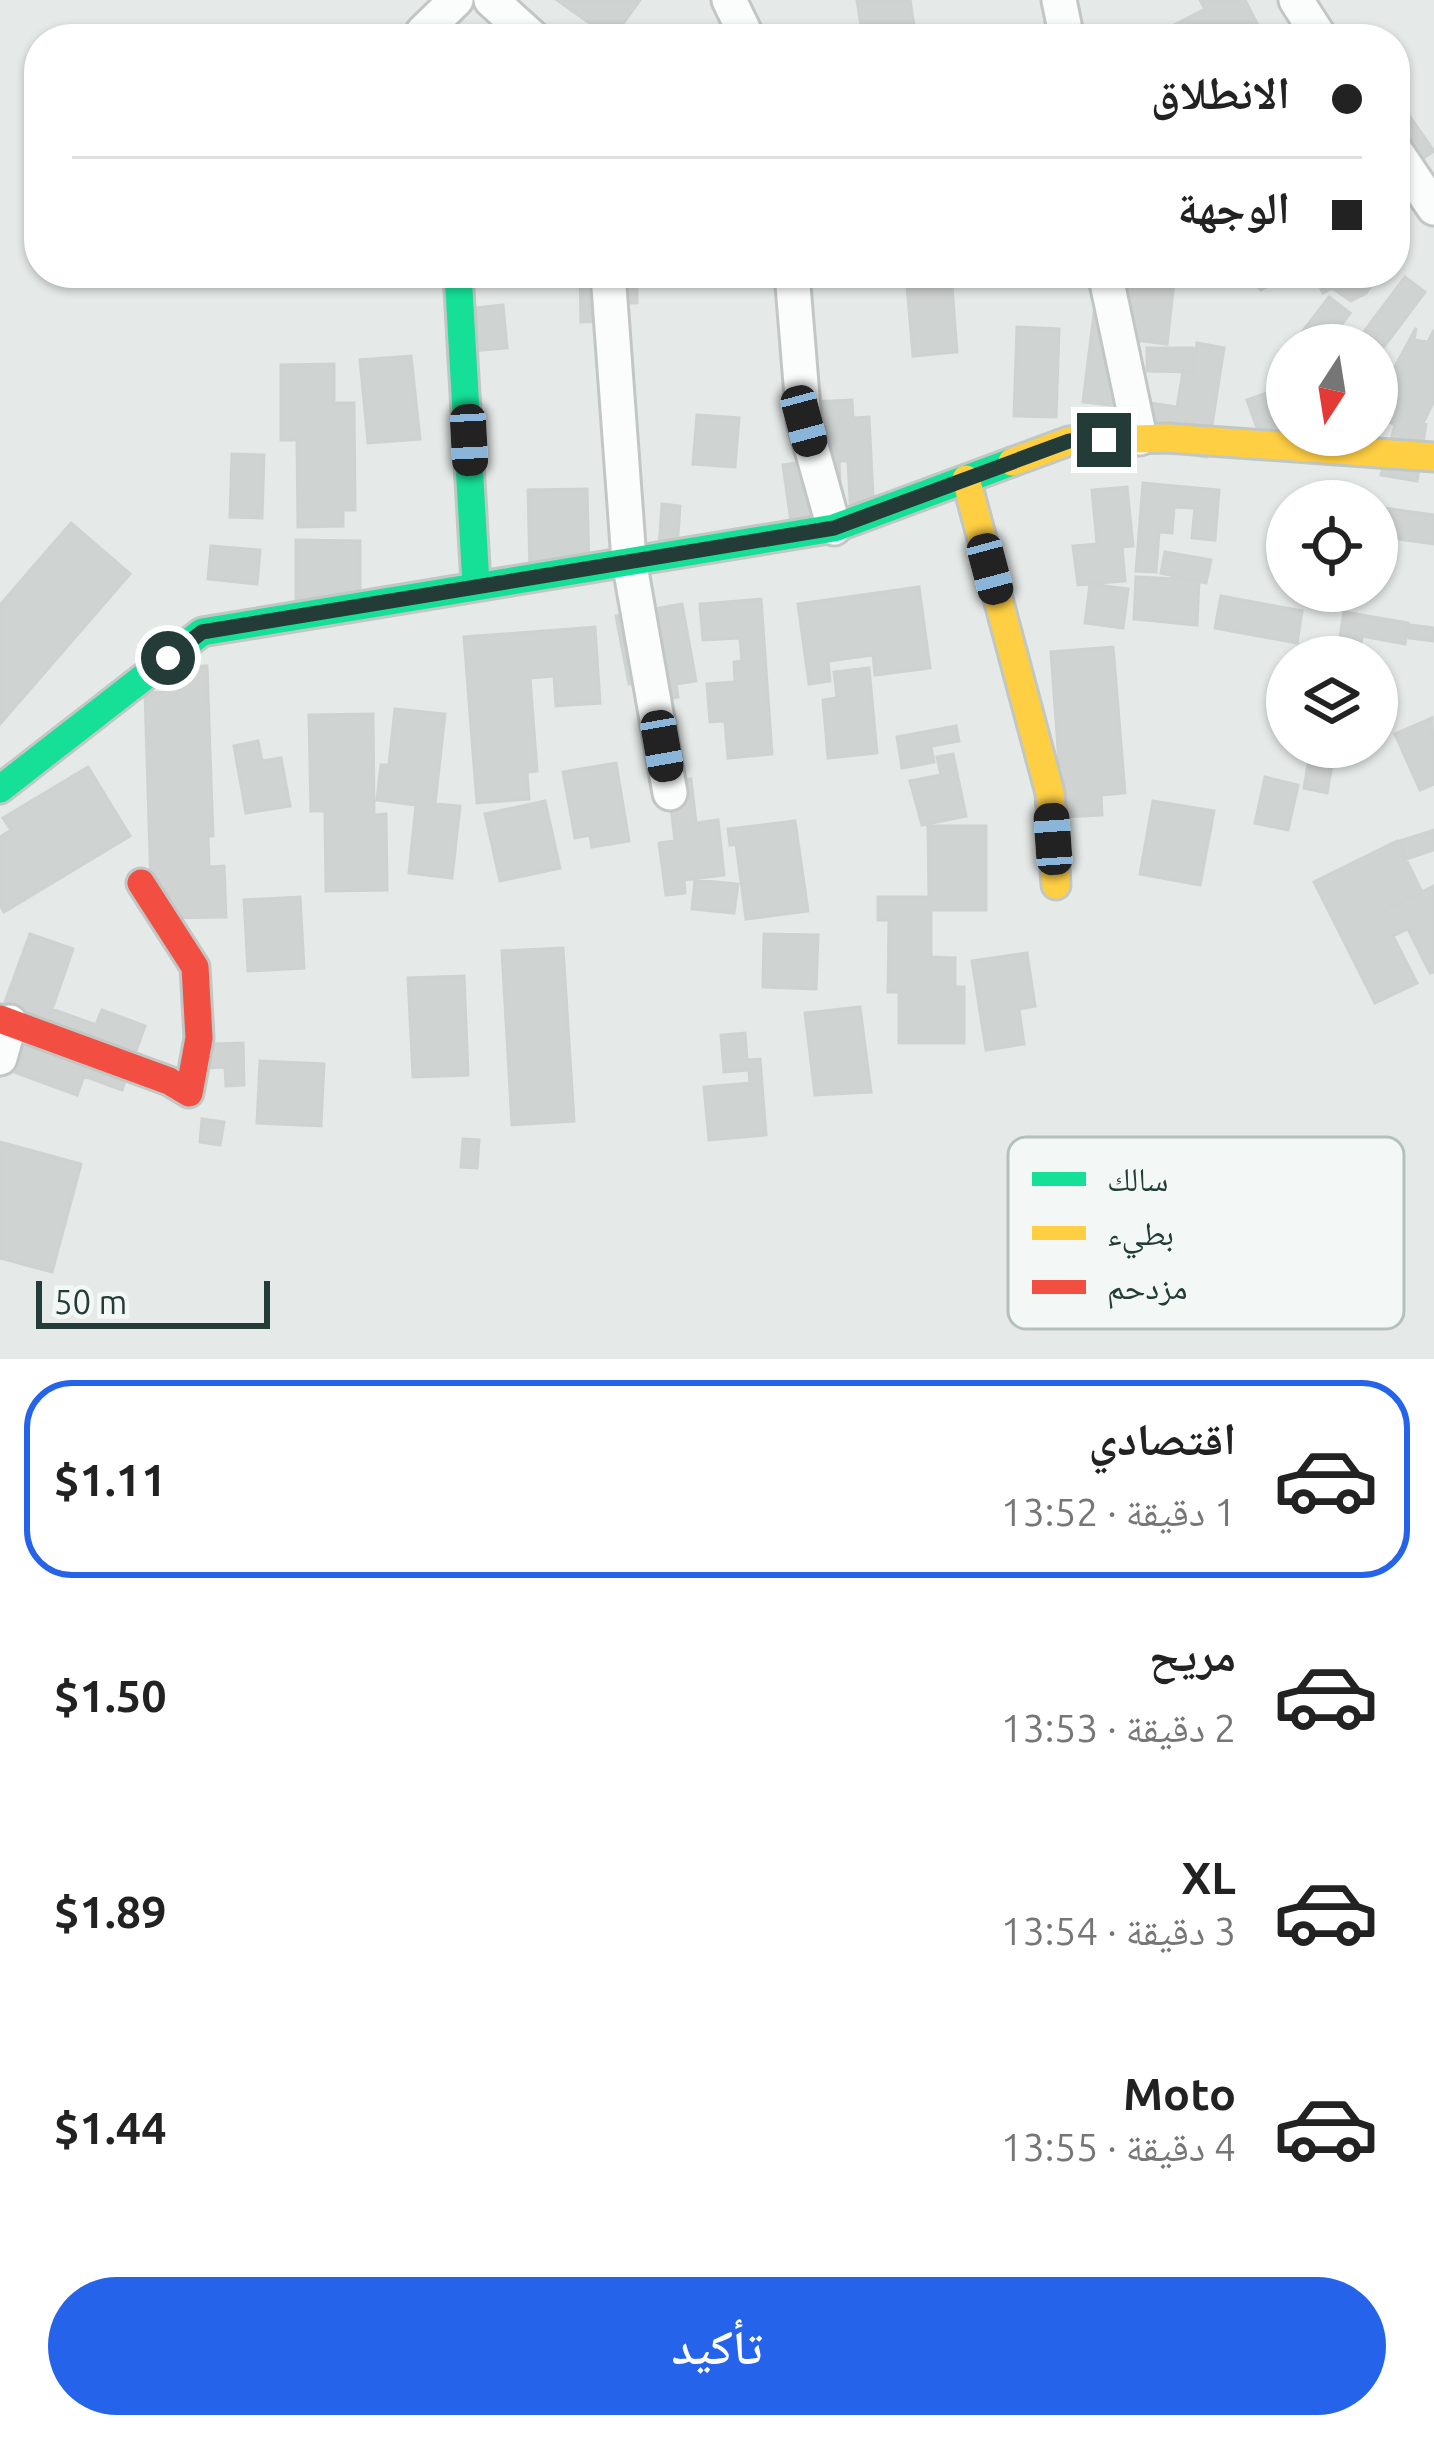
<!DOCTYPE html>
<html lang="ar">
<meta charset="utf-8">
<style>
body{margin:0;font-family:Ubuntu,"Noto Naskh Arabic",sans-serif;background:#f2f2f2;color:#222;direction:rtl;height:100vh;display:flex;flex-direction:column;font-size:45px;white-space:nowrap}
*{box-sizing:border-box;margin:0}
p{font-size:39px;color:#767676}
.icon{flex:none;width:66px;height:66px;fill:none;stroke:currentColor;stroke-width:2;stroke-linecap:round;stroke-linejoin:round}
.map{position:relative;height:1359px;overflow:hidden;direction:ltr}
.side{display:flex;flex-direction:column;background:#fff;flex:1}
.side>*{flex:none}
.guide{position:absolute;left:24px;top:24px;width:1386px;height:264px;border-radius:48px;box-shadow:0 3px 9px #0004;direction:rtl;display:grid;align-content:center;height:264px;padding:0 48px;background:#fff}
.needle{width:78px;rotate:192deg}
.buttons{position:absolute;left:1266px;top:324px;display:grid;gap:24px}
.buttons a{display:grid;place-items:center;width:132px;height:132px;border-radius:50%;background:#fff;box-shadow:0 3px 9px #0004;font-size:60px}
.scale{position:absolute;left:36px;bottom:30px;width:234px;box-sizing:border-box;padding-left:12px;border:6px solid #243c37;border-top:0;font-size:33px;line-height:42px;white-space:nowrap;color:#243c37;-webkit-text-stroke:9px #f3f8f6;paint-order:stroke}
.end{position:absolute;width:54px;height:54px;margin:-27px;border:15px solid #243c37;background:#fff;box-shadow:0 0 0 6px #fff}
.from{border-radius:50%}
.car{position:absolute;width:36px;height:72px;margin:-36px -18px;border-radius:15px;box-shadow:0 0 9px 3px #0007;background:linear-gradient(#222 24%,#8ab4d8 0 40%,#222 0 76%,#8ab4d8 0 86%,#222 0)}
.guide b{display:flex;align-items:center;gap:42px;height:114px;font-size:45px}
.guide b+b{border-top:3px solid #e0e0e0}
.guide i{width:30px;height:30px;background:#222}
ul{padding:21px 0 0;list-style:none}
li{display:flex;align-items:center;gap:36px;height:198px;margin:0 24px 18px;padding:0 24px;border:6px solid transparent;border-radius:48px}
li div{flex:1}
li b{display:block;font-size:45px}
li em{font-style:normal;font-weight:600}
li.on{border-color:#2563eb}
li>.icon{width:108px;height:108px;stroke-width:1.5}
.cta{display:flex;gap:24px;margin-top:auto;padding:24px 48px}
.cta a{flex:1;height:138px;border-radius:72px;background:#2563eb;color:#fff;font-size:48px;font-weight:600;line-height:138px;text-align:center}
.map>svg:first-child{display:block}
.building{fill:#cfd3d2;stroke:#ced3d1;stroke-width:3}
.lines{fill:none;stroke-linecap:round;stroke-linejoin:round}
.street-casing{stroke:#c2c7c5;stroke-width:39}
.fast-casing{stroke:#c1c7c5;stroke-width:33}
.slow-casing{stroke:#c1c7c5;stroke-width:33}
.jam-casing{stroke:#c1c7c5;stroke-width:33}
.street{stroke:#fbfcfc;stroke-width:33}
.fast{stroke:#16e098;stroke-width:27}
.slow{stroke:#ffcf43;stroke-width:27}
.jam{stroke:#f24e42;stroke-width:27}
.route{stroke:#243c37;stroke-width:15}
.key{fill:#f3f8f6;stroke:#b5c0bd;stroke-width:3}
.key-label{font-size:33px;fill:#243c37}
</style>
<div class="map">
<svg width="1434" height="1359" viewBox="0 0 1434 1359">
<rect width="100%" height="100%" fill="#e5eae8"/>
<path class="building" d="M557,0H640L612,39Z
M857,0H910L916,39H863Z
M1200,0H1245L1265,39H1147L1205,9Z
M1397,98L1434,151L1395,178V100Z
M580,273H637V303H619V321L581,322Z
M906,273H951L957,352L913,356Z
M1099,273H1175L1167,344L1135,340L1127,407L1083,402Z
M1246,273H1289L1261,290Z
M1352,273L1357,277L1355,273H1380L1366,293L1351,301L1332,288L1323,293L1314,275Z
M1405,277L1425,292L1377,356V345H1354Z
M1329,297L1350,313L1328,343L1331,345H1292Z
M503,305L507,348L448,353L477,308Z
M1017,327L1059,329L1056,417L1014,416Z
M1416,328L1414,340L1428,342L1434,330V401L1423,423L1426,424L1417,481L1381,475L1395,425L1377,415V400Z
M1197,343L1224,348L1207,457L1143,447L1150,403L1177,407L1183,372L1193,373Z
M1147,348H1193V372L1147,371Z
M411,356L420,439L368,443L360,360Z
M334,364V403H354L355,510H343V526L298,527L297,440H281V365Z
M1267,393L1281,435L1262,442L1247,400Z
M852,400L853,418L869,417L874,516L851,517L848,461H839L842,524L810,402Z
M697,415L739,418L735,467L693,464Z
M232,454L264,455L262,518L230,517Z
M810,461L819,526L792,529L783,465Z
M1143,483L1219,490L1215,540L1192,538L1195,508L1174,507L1172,533L1159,532L1156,572L1136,571Z
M1127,487L1133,546L1122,547L1125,581L1078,585L1073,546L1097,544L1092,490Z
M587,489L589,570L530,571L528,490Z
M662,504L680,506L676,563L658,562Z
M1377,507L1434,515V544L1377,536Z
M71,523L130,574L0,724V605Z
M296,540L360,541V611L296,610Z
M211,546L260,550L257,584L208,579Z
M1165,552L1211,560L1206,583L1161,573Z
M1136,577L1199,580L1197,625L1134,619Z
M1090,584L1128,589L1123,628L1085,623Z
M919,587L930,668L875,675L873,655L828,661L830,681L809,684L798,604Z
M1221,596L1302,611L1297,643L1215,628Z
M761,599L772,754L728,758L725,721L710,722L707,684L735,682L734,662L742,661L740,638L703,640L700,604Z
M682,604L696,681L676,684L678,697L657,701L653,680L629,684L616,616Z
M1344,612L1408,623L1405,644L1362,636L1359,657L1337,655Z
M1410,625L1434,628V641L1409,638Z
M595,627L600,703L556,706L554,676L530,678L537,771L527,772L529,799L477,803L464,637Z
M1113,647L1125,793L1101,795L1102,815L1063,817L1051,652Z
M207,666L213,836H208L209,867L224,866L226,917L152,918L145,693L165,692L164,667Z
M869,668L877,753L828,758L823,700L837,698L834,672Z
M395,709L445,714L435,804L460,806L452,878L409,873L416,805L377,800L381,765H389Z
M373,714L374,815L386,814L387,890L326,891L325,811H311L309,715Z
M1432,718L1434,784L1420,790L1395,734Z
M956,726L959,741L931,746L934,762L902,768L897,737Z
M258,741L262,761L281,758L290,806L246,813L234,746Z
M1311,747H1335L1327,793L1304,788Z
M953,754L966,816L922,825L910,781L941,775L937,757Z
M616,763L629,841L592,847L590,835L575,838L563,772Z
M88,767L130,836L4,912L0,905V837L11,830L3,818Z
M1265,777L1298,785L1288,830L1255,823Z
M691,779L696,823L718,820L724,875L684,880L685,893L666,895L659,843L675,841L670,798L675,781Z
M545,801L560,868L500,881L485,814Z
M1153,801L1214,811L1200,885L1140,874Z
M795,821L808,911L746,919L736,844L730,845L728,829Z
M928,826H986V910H931V957L955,958V987H964V1043H899V992H888L889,920H878V897H929Z
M1434,830V850L1406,859L1400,841Z
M1397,841L1422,892L1383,911L1434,886V972L1430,973L1408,929L1393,936L1417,983L1375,1003L1314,882Z
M695,880L738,884L734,913L692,909Z
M300,897L304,968L248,971L244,900Z
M30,934L73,949L52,1009L96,1025L102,1010L145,1026L122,1090L84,1076L77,1095L0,1067L5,1002Z
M764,934L818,935L816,989L763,987Z
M563,948L574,1121L512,1125L502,951Z
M1027,953L1035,1006L1019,1009L1024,1044L986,1050L972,961Z
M464,976L468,1075L413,1077L408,978Z
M860,1007L871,1092L815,1095L805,1013Z
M745,1033L747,1060L760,1059L766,1135L709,1140L704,1087L750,1083L749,1070L724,1072L721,1035Z
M243,1043L244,1085L226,1086L225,1067L182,1069L216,1044Z
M260,1061L324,1064L321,1126L257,1123Z
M202,1119L224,1122L220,1145L200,1142Z
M463,1139L479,1140L477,1168L461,1167Z
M0,1142L81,1164L52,1272L0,1258Z"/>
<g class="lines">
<defs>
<path id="street" d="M491,0L534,39
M729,0L748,39
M1059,0L1067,39
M1296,0L1321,39
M424,39L423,32L456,0
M1395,150L1434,208
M608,273L629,560L670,793
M792,273L804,421L834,528
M1105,273L1140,438
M0,1058L10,1022"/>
<path id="fast" d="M458,273L476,584
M0,789L202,632L834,528L1012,462"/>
<path id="slow" d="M1012,462L1069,441L1167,438L1434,457
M966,479L1050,793L1056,885"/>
<path id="jam" d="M0,1019L169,1081L189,1093L199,1038L195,967L141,883"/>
</defs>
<use href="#street" class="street-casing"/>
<use href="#fast" class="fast-casing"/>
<use href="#slow" class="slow-casing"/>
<use href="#jam" class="jam-casing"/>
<use href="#street" class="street"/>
<use href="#fast" class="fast"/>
<use href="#slow" class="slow"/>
<use href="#jam" class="jam"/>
</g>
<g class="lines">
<path class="route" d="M168,658L202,632L834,528L1069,441L1104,440"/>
</g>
<rect x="1008" y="1137" width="396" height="192" rx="18" class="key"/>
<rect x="1032" y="1172" width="54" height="14" fill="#16e098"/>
<rect x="1032" y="1226" width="54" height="14" fill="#ffcf43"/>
<rect x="1032" y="1280" width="54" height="14" fill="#f24e42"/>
<g class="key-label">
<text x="1107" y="1191">سالك</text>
<text x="1107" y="1245">بطيء</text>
<text x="1107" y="1299">مزدحم</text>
</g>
</svg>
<div class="buttons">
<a><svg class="needle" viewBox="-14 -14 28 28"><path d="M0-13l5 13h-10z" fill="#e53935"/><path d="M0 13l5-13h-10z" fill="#767676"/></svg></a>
<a><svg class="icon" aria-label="locate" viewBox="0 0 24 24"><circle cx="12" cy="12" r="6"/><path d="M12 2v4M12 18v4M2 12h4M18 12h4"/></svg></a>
<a><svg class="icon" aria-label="layers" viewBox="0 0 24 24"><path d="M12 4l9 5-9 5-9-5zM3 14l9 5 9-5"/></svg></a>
</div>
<div class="scale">50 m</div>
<i class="end from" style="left:168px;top:658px"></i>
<i class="end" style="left:1104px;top:440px"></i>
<i class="car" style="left:804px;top:421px;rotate:165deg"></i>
<i class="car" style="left:469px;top:440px;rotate:177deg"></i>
<i class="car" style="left:990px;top:569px;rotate:165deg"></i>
<i class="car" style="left:662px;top:746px;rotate:170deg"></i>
<i class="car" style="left:1053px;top:839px;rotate:356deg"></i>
<div class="guide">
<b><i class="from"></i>الانطلاق</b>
<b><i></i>الوجهة</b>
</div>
</div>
<section class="side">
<ul>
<li class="on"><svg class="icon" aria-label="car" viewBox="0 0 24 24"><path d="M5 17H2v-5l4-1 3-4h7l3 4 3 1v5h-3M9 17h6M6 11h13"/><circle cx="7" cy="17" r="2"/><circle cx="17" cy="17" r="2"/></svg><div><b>اقتصادي</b><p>1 دقيقة · 13:52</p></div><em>$1.11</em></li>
<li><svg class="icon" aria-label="car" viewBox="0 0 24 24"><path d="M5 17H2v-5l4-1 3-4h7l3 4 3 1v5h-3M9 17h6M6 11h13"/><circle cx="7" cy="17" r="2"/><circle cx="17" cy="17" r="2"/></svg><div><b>مريح</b><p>2 دقيقة · 13:53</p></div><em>$1.50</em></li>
<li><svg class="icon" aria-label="car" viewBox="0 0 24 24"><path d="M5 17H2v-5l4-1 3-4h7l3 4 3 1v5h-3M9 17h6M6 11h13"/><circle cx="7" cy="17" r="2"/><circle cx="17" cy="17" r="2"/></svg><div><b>XL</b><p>3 دقيقة · 13:54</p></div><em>$1.89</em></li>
<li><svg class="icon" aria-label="car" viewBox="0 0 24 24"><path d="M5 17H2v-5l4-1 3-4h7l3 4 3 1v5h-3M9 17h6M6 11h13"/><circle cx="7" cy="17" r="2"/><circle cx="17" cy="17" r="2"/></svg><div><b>Moto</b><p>4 دقيقة · 13:55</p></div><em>$1.44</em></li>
</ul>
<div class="cta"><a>تأكيد</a></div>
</section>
